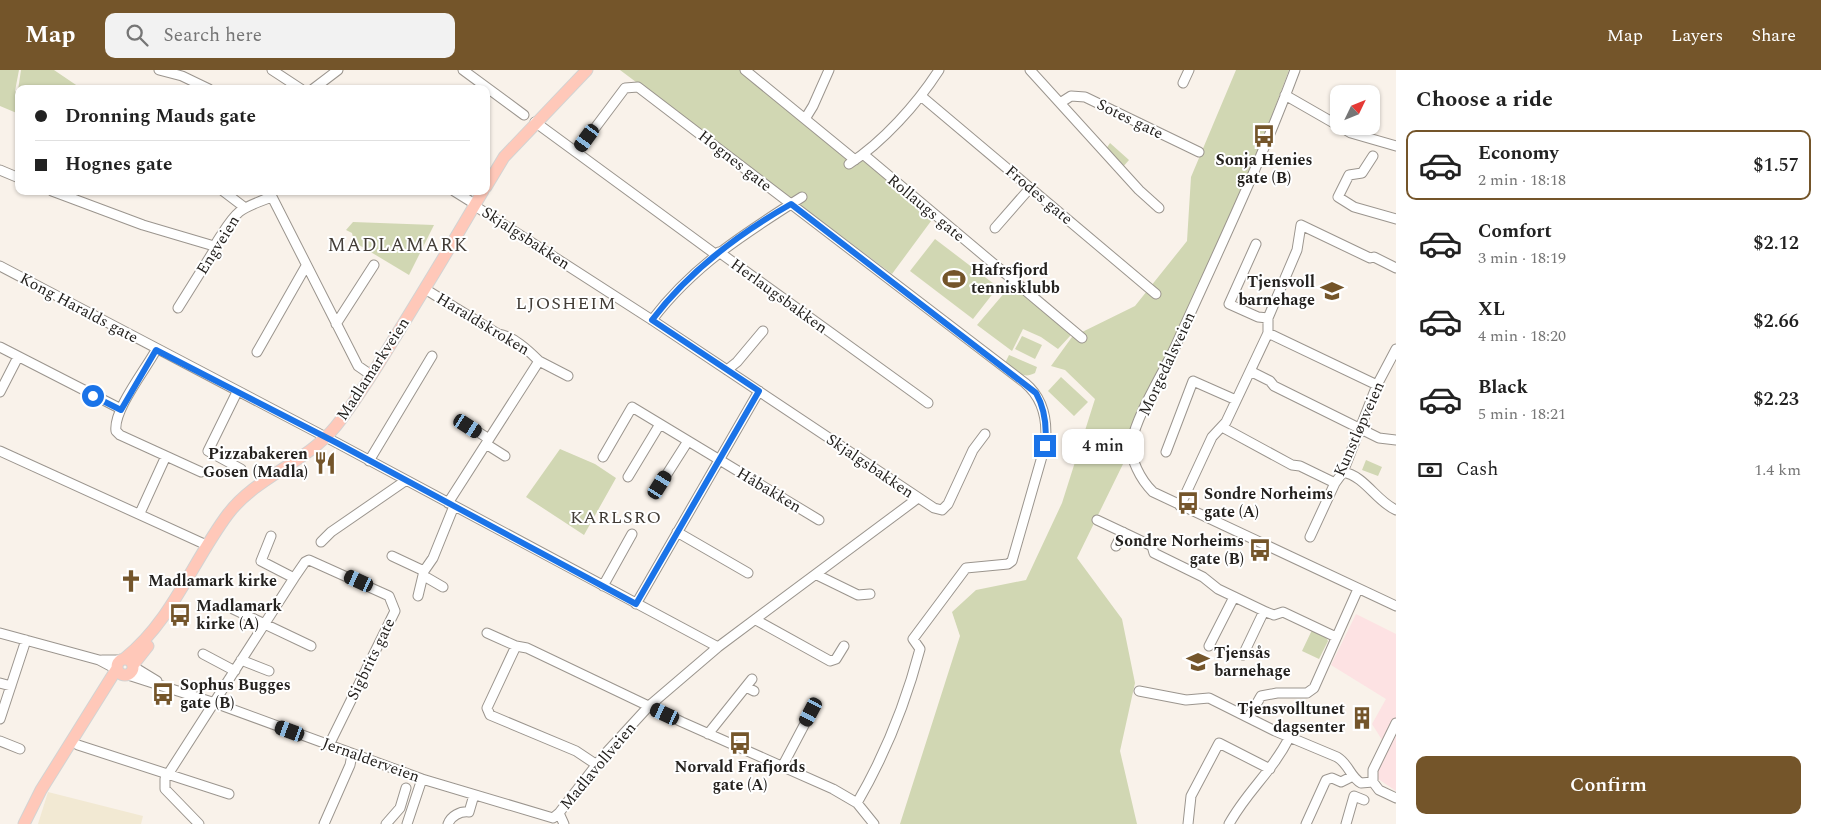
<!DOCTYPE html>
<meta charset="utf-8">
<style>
body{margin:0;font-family:Spectral,serif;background:#f2f2f2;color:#222;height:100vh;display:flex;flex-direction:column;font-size:19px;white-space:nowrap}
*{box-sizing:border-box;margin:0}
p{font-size:16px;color:#767676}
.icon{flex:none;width:28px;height:28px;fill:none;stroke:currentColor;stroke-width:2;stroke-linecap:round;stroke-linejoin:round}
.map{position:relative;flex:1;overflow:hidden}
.drawer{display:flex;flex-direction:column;background:#fff;width:425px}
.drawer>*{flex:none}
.guide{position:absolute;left:15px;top:15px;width:475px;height:110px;border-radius:10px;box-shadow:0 1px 4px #0004;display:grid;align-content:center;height:110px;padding:0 20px;background:#fff}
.needle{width:32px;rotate:47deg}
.controls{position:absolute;left:1330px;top:15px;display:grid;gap:10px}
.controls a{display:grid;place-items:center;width:50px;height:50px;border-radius:10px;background:#fff;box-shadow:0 1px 4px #0004;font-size:25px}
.end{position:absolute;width:22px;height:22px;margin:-11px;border:6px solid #1a73e8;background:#fff;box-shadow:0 0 0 2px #fff}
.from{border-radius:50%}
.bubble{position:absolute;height:35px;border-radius:10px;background:#fff;box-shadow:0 1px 4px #0004;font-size:16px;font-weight:600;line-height:35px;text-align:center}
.car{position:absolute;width:15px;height:30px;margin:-15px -8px;border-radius:6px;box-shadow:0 0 4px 1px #0007;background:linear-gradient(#222 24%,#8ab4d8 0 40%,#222 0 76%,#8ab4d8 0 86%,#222 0)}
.guide b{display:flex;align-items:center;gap:18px;height:48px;font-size:19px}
.guide b+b{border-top:1px solid #e0e0e0}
.guide i{width:12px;height:12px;background:#222}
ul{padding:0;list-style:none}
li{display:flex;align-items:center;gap:15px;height:70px;margin:0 10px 8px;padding:0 10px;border:2px solid transparent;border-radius:10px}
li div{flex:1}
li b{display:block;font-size:19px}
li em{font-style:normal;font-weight:600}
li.current{border-color:#74552a}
li>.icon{width:45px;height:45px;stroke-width:1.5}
h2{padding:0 20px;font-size:22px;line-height:60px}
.pay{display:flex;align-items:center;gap:12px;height:55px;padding:0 20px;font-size:19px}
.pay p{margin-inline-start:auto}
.button{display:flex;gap:10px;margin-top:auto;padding:10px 20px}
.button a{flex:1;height:58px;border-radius:10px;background:#74552a;color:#fff;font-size:20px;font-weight:600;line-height:58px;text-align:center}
header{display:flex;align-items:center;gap:30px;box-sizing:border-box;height:70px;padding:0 25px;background:#74552a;color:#fff}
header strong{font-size:24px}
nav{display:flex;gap:28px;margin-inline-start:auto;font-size:18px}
.search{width:350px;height:45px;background:#f2f2f2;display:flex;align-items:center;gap:12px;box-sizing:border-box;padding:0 18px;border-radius:10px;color:#767676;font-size:19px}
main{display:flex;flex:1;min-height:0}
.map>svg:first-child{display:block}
.commercial{fill:#fde2e3}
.education{fill:#f2e9d3}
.green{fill:#d1d7b3}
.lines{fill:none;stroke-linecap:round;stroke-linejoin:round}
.minor-casing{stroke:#9b958e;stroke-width:11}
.major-casing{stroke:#d3d3d2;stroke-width:13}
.minor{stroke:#fff;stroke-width:9}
.major{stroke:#ffc8b9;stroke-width:11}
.route{stroke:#1a73e8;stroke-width:6}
.labels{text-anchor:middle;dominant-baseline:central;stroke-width:4;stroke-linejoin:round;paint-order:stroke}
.street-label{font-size:16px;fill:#25221f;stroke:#fff}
.poi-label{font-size:16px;font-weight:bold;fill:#25221f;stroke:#fff;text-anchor:start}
.neighbourhood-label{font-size:18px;letter-spacing:1px;fill:#423c36;stroke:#fff}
.quarter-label{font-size:19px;letter-spacing:1px;fill:#423c36;stroke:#fff}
</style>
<header>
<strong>Map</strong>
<div class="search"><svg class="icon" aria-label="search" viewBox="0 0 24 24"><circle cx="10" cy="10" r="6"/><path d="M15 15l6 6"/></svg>Search here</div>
<nav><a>Map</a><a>Layers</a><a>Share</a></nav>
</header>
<main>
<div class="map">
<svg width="1396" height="754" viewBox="0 0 1396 754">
<rect width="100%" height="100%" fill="#f9f2ea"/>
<path class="commercial" d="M1356,544L1396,564V721L1368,702L1384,673L1372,654L1386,629L1331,595Z"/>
<path class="education" d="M48,722L143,746L141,754H38Z"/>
<path class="green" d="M0,0H19L15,21L19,24V44L0,36Z
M21,0H54L82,19H19V21L18,20Z
M620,0H740L845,87L866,92L934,147L892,204Z
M1236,0H1289L1246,115L1128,369L1123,394L1077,488L1122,549L1135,613L1120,681L1137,754H900L960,566L952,542L976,520L1026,510L1062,433L1095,329L1065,300L1051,296L1072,267L1135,236L1187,171L1191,107Z
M1110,73L1129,90L1122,98L1106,79Z
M353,152L434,155L409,205L354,172L352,163L346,160Z
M935,169L998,217L973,249L910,201Z
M1012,214L1071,265L1058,279L1041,267L1023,259L1012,281L977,255Z
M1022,266L1042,275L1035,289L1015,279Z
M1009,285L1037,297L1035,303C1022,310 1015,300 1005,293Z
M1061,307L1088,332L1074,346L1048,321Z
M560,379L595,394L616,408L584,465L526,427Z
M1366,390L1382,397L1378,406L1362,400Z
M1312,560L1326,567L1328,571L1319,589L1302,581Z"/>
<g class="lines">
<defs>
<path id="minor" d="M159,0L182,6L209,19
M272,0L301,19
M463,0L524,45
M745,0L855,90
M1030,0L1139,120L1159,138
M1295,0C1260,94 1217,184 1176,275C1164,302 1137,344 1132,371C1129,389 1141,410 1153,422L1396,536
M1183,13L1189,0
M313,19L338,0
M1285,25L1339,56
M921,26L1156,224
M1060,33L1071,26L1085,27L1199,82
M805,49L813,36L829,0
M535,52L715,184
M1339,56L1351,63L1396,76
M577,82L625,18L638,17L1025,313C1044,329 1048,352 1045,376L1012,491L1008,494L966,498L913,569L920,579C906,632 885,685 857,733
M863,84L1082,268
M1373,86L1362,103L1349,105L1338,127L1354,137L1396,149
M849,94C883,72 917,34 939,0
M0,100L19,108
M52,121L143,155L214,176
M223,121L244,137
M269,121L358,296L371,305
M454,121L470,131
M475,136L652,250L934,438L942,440L948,434L973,380L985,364
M995,158L1030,118
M1256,174L1229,234L1258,247L1268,248
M719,182L928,333
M0,196L337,373L718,577
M425,219L498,264C513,266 528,280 539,291L448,433
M178,238L213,182C214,175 218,170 222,164C239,137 242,139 271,127
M652,250C693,196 745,163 802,127
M336,254L374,195
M1268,263L1377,315
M0,277L121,339
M257,282L306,196
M539,291L568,306
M727,300L737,292L763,261
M1250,301L1270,311L1274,316L1379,368L1396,370
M0,322L18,287
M237,322L208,381L241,399
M469,356L489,369
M1222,357L1292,395L1300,396L1335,413
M486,374L505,386
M0,381L202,473
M1166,382L1193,311L1236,330
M166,386L201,402
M603,387L632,337L819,450
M369,391L432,286
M1343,402C1365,406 1376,431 1396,440
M628,407L660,354
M660,415L688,371
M1180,436L1212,367L1226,352L1268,263V248L1297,180L1301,155L1370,188L1374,187L1396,198
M140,443L166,386L120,365L116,361C113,340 146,299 156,280
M1097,450L1152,476L1154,483L1203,507L1218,519L1266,542L1274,545L1283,542L1336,567
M677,462L748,503
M271,466L261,491L294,508
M1310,467L1335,413L1343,402L1377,315L1396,279
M321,472L331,462L405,411
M1116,476L1123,462
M392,486L424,501
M817,505L858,525L870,524
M424,506L443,517
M603,516L632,464
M418,526L424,501L433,488L454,436
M636,534L759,321
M233,539L311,576
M756,550L830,591L836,589L844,576
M0,563L99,590L116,599
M487,563L516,576
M1209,576L1234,527
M203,584L235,601
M1243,585L1264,541
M102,590H120
M241,590L269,601
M134,597L157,611
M128,605L215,633L422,709L553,748L559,743L604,685L649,636L718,577L918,428
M0,613L11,616
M746,617L754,621
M1139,621L1186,630L1209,628L1275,661L1337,687C1349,694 1350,707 1361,713L1373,712
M1249,647L1261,626L1277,623H1307L1314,618L1358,519
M0,649L26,570
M708,664L752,609
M0,671L20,679
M78,675L229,724
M597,695L576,681L490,645L487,638L516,576L527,578L682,652L833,719L857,733L874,754
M782,697L811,642
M1373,712V700L1396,653
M1373,712L1379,720L1396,728
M559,743L564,754
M199,754L165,719V709L294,508L305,492L309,490L389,526L395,541L329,675
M324,754L350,695L352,685
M386,754L400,738L406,718
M407,754L422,709
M448,754C451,746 460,741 469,742L474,725
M1188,754L1191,726L1219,673L1270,699
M1229,754C1247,721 1272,702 1289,668
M1306,754L1326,710L1332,708L1341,712L1353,706
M1346,754L1354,726L1364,730"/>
<path id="major" d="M486,117L504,87L587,0
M125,588C172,551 192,492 228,444C257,406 306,393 336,356C359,327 378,295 397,264C426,217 455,169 483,121
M117 597a8 8 0 1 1 16 0a8 8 0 1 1-16 0Z
M133,595L148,576
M24,754L41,720L116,600"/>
</defs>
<use href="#minor" class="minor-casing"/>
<use href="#major" class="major-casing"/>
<use href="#minor" class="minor"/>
<use href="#major" class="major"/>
</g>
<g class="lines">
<path class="route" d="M93,326L121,340L156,280L337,373L636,534L759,321L652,250C689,201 738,164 791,134L1036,323C1045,339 1047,358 1045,376"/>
</g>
<defs>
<symbol id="bus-bare" viewBox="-9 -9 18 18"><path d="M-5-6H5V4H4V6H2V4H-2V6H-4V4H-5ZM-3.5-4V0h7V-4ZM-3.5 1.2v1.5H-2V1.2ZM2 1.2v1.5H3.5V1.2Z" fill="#74552a" stroke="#fff" stroke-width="2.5" paint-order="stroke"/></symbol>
<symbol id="stadium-bare" viewBox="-9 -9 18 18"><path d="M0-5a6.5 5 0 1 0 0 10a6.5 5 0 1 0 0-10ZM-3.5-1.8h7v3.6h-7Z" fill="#74552a" stroke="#fff" stroke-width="2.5" paint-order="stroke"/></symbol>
<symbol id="school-bare" viewBox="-9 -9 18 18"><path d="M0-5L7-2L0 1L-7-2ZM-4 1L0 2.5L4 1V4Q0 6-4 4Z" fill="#74552a" stroke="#fff" stroke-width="2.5" paint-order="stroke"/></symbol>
<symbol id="restaurant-bare" viewBox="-9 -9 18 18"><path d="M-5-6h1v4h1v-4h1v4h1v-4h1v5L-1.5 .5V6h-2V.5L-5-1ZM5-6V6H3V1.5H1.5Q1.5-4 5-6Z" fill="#74552a" stroke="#fff" stroke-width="2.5" paint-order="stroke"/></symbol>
<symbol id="church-bare" viewBox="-9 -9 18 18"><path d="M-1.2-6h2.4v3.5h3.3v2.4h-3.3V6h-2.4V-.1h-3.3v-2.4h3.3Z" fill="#74552a" stroke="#fff" stroke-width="2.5" paint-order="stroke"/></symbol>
<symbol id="building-bare" viewBox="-9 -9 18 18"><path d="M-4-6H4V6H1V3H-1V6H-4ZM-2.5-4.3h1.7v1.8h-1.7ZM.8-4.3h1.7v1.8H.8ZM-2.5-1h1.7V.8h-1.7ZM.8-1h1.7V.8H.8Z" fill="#74552a" stroke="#fff" stroke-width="2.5" paint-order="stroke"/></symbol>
</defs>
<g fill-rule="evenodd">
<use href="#bus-bare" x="1248" y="50" width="32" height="32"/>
<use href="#stadium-bare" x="938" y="193" width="32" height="32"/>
<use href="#school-bare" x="1316" y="205" width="32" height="32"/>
<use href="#restaurant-bare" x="309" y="377" width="32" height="32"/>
<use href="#bus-bare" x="1172" y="417" width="32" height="32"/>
<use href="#bus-bare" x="1244" y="464" width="32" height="32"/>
<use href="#church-bare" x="115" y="495" width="32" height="32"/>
<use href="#bus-bare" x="164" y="529" width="32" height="32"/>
<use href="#school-bare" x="1182" y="576" width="32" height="32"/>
<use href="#bus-bare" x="147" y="608" width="32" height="32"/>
<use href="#building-bare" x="1346" y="632" width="32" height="32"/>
<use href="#bus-bare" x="724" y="657" width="32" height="32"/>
</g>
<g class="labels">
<g class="street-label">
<text transform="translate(1130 49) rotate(26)">Sotes gate</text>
<text transform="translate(735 91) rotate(38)">Hognes gate</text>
<text transform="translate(1039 125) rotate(40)">Frodes gate</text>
<text transform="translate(926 138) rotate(40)">Rollaugs gate</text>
<text transform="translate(526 168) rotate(33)">Skjalgsbakken</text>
<text transform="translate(218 175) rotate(-58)">Engveien</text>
<text transform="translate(779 226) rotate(36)">Herlaugsbakken</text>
<text transform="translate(79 238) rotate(28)">Kong Haralds gate</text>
<text transform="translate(483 254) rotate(31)">Haraldskroken</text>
<text transform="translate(1167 294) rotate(-65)">Morgedalsveien</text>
<text transform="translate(373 299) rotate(-57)">Madlamarkveien</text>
<text transform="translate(1359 359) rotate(-66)">Kunstløpveien</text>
<text transform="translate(870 396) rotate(34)">Skjalgsbakken</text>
<text transform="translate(769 420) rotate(31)">Håbakken</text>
<text transform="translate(371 589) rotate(-64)">Sigbrits gate</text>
<text transform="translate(371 690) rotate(20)">Jernalderveien</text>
<text transform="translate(598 696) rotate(-50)">Madlavollveien</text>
</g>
<g class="poi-label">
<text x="1264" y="90" text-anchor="middle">Sonja Henies<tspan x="1264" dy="18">gate (B)</tspan></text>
<text x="971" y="200">Hafrsfjord<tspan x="971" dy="18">tennisklubb</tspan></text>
<text x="1315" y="212" text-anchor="end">Tjensvoll<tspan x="1315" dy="18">barnehage</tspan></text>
<text x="308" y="384" text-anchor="end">Pizzabakeren<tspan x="308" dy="18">Gosen (Madla)</tspan></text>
<text x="1204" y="424">Sondre Norheims<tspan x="1204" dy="18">gate (A)</tspan></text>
<text x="1244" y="471" text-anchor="end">Sondre Norheims<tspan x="1244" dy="18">gate (B)</tspan></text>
<text x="148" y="511">Madlamark kirke</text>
<text x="196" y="536">Madlamark<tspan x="196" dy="18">kirke (A)</tspan></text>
<text x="1214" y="583">Tjensås<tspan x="1214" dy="18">barnehage</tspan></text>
<text x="180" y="615">Sophus Bugges<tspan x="180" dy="18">gate (B)</tspan></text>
<text x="1345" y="639" text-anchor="end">Tjensvolltunet<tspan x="1345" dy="18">dagsenter</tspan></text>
<text x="740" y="697" text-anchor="middle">Norvald Frafjords<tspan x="740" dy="18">gate (A)</tspan></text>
</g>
<g class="neighbourhood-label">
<text x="566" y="233">LJOSHEIM</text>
<text x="616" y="447">KARLSRO</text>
</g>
<g class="quarter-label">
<text x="398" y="175">MADLAMARK</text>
</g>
</g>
</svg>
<div class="controls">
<a><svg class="needle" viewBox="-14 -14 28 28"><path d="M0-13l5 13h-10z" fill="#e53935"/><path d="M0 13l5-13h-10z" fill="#767676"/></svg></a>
</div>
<i class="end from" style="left:93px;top:326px"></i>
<i class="end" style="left:1045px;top:376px"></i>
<div class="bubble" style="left:1062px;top:359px;width:82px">4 min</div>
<i class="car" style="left:587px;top:68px;rotate:216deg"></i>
<i class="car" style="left:468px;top:356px;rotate:122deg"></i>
<i class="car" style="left:660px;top:415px;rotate:32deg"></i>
<i class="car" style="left:359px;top:511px;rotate:295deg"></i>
<i class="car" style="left:811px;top:642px;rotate:208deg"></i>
<i class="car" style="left:665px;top:644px;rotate:295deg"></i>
<i class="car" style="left:290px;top:661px;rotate:290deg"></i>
<div class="guide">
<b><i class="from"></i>Dronning Mauds gate</b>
<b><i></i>Hognes gate</b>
</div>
</div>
<section class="drawer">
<h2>Choose a ride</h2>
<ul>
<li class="current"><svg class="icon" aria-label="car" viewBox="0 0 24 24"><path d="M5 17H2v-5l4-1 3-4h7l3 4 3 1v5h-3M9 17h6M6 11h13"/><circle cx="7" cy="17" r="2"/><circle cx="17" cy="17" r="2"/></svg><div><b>Economy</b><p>2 min · 18:18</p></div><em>$1.57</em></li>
<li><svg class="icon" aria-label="car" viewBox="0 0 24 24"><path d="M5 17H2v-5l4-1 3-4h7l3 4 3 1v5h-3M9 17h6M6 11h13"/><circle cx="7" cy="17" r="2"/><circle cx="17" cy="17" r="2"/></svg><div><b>Comfort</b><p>3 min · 18:19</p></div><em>$2.12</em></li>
<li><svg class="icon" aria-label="car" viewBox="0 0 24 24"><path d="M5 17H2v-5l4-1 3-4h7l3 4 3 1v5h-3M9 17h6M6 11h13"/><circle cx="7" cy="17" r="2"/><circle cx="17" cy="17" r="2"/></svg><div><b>XL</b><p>4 min · 18:20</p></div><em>$2.66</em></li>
<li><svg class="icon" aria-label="car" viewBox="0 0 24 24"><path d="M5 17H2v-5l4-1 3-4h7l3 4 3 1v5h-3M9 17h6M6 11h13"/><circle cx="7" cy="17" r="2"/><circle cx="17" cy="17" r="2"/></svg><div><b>Black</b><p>5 min · 18:21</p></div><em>$2.23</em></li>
</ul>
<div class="pay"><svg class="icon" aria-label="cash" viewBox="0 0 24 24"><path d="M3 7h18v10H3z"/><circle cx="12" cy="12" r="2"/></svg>Cash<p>1.4 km</p></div>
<div class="button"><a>Confirm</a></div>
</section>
</main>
